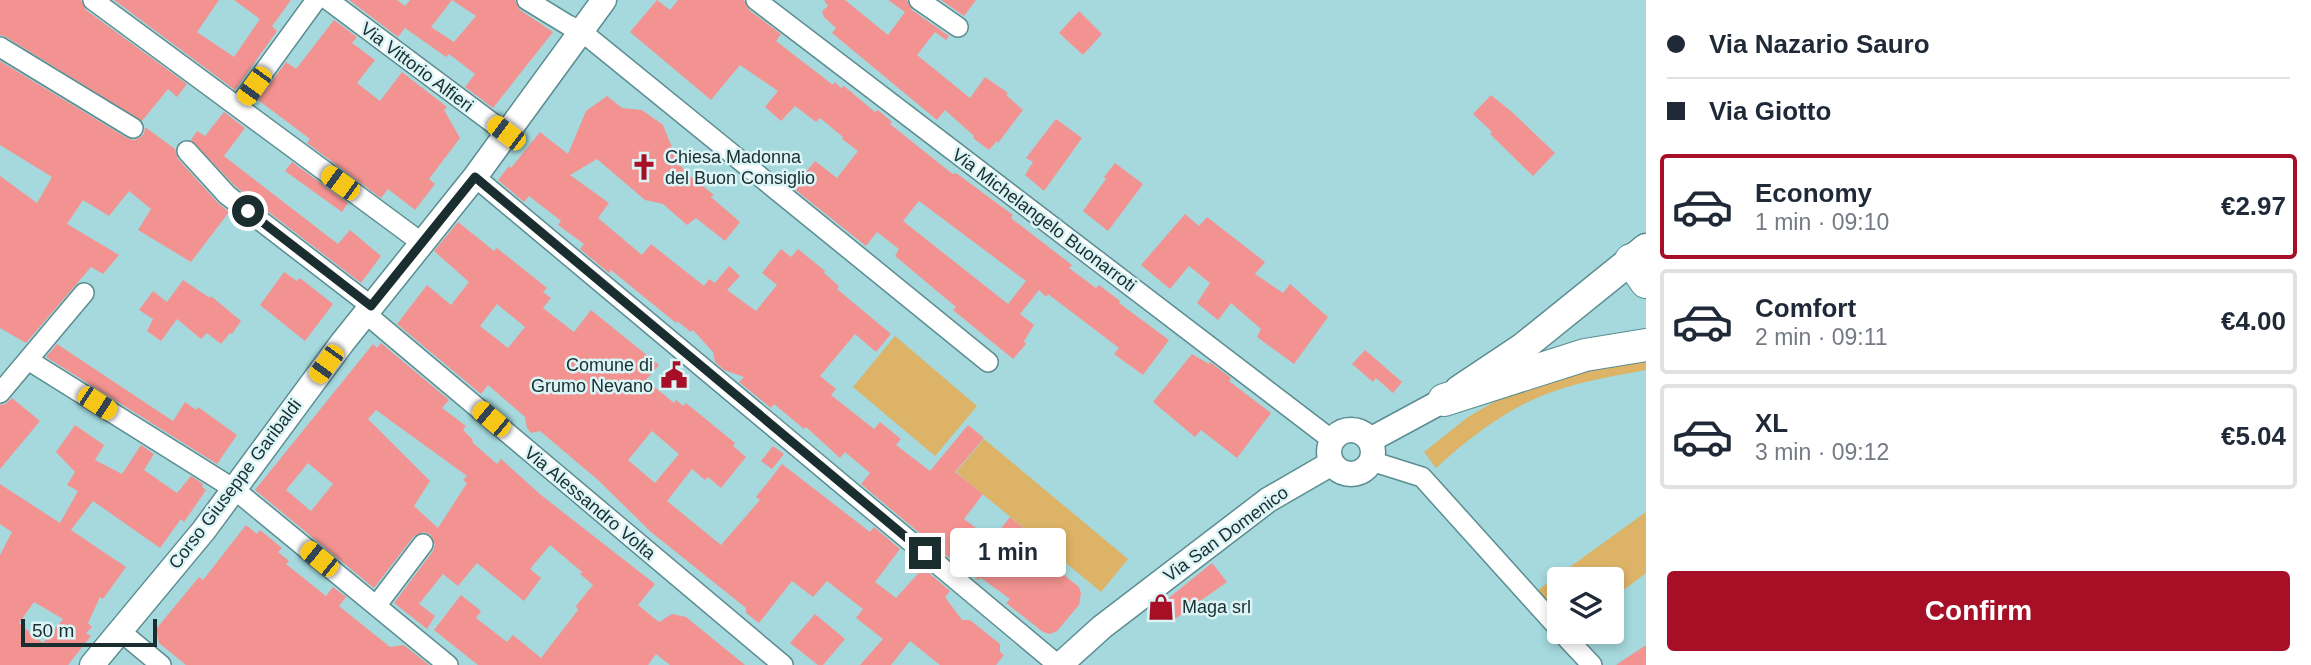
<!DOCTYPE html>
<meta charset="utf-8">
<style>
body{margin:0;font-family:Arial,sans-serif;background:#f6f6f7;color:#1f2937;height:100vh;display:flex;flex-direction:column;font-size:26px;white-space:nowrap}
*{box-sizing:border-box;margin:0}
p{font-size:23px;color:#747a83}
.icon{flex:none;width:38px;height:38px;fill:none;stroke:currentColor;stroke-width:2;stroke-linecap:round;stroke-linejoin:round}
.map{position:relative;flex:1;overflow:hidden}
.side{display:flex;flex-direction:column;background:#fff;width:665px}
.side>*{flex:none}
.banner{display:grid;align-content:center;height:154px;padding:0 21px;background:#fff}
.fabs{position:absolute;left:1547px;top:567px;display:grid;gap:14px}
.fabs a{display:grid;place-items:center;width:77px;height:77px;border-radius:7px;background:#fff;box-shadow:0 4px 10px #0003;font-size:35px}
.scale{position:absolute;left:21px;bottom:18px;width:136px;box-sizing:border-box;padding-left:7px;border:4px solid #1a2e30;border-top:0;font-size:19px;line-height:24px;white-space:nowrap;color:#1a2e30;-webkit-text-stroke:5px #dbf4f6;paint-order:stroke}
.end{position:absolute;width:32px;height:32px;margin:-16px;border:9px solid #1a2e30;background:#fff;box-shadow:0 0 0 4px #fff}
.from{border-radius:50%}
.bubble{position:absolute;height:49px;border-radius:7px;background:#fff;box-shadow:0 4px 10px #0003;font-size:23px;font-weight:700;line-height:49px;text-align:center}
.car{position:absolute;width:21px;height:42px;margin:-21px -10px;border-radius:9px;box-shadow:0 0 5px 2px #0007;background:linear-gradient(#f5c518 24%,#345 0 40%,#f5c518 0 76%,#345 0 86%,#f5c518 0)}
.banner b{display:flex;align-items:center;gap:24px;height:66px;font-size:26px}
.banner b+b{border-top:2px solid #e0e1e3}
.banner i{width:18px;height:18px;background:#1f2937}
ul{padding:0;list-style:none}
li{display:flex;align-items:center;gap:21px;height:105px;margin:0 14px 10px;padding:0 7px;border:4px solid #e0e1e3;border-radius:7px}
li div{flex:1}
li b{display:block;font-size:26px}
li em{font-style:normal;font-weight:700}
li.selected{border-color:#a70f27}
li>.icon{width:63px;height:63px;stroke-width:1.5}
.action{display:flex;gap:14px;margin-top:auto;padding:14px 21px}
.action a{flex:1;height:80px;border-radius:7px;background:#a70f27;color:#fff;font-size:28px;font-weight:700;line-height:80px;text-align:center}
main{display:flex;flex:1;min-height:0}
.map>svg:first-child{display:block}
.green{fill:#dcb367}
.building{fill:#f39391;fill-rule:evenodd}
.lines{fill:none;stroke-linecap:round;stroke-linejoin:round}
.minor-casing{stroke:#5b8d91;stroke-width:22}
.tertiary-casing{stroke:#5b8d91;stroke-width:27}
.secondary-casing{stroke:#5b8d91;stroke-width:31}
.trunk-casing{stroke:#5b8d91;stroke-width:34}
.minor{stroke:#fff;stroke-width:19}
.tertiary{stroke:#fff;stroke-width:24}
.secondary{stroke:#fff;stroke-width:28}
.trunk{stroke:#fff;stroke-width:32}
.route{stroke:#1a2e30;stroke-width:9}
.labels{text-anchor:middle;dominant-baseline:central;stroke-width:5;stroke-linejoin:round;paint-order:stroke}
.street-label{font-size:18px;fill:#1a2e30;stroke:#dbf4f6}
.poi-label{font-size:18px;fill:#1a2e30;stroke:#dbf4f6;text-anchor:start}
</style>
<main>
<div class="map">
<svg width="1646" height="665" viewBox="0 0 1646 665">
<rect width="100%" height="100%" fill="#a5d9dd"/>
<path class="green" d="M895,336L977,406L935,456L853,387Z
M1646,355V370C1603,378 1559,385 1520,406C1490,422 1461,445 1436,468L1424,452L1468,417L1516,389Z
M984,439L1128,559L1101,592L956,472Z
M1646,512V573L1612,599V579H1559V614L1538,590Z"/>
<path class="building" d="M0,0H81L86,10L187,84L177,97L168,89L142,121L6,37L0,35Z
M114,0H219L197,32L234,57L260,19L234,0H291L272,26L277,31L235,90Z
M349,0H397L405,6L410,0H515L520,10L553,32L493,108L465,87L475,74L449,54L446,57L405,28L398,37ZM452,0L476,16L454,42L431,27Z
M657,0L670,10L678,0H744L749,10L781,34L776,41L833,85L835,82L841,88L844,86L875,112L878,110L892,122L890,124L945,168L953,174L956,173L1013,215L1011,218L1072,265L1069,268L1096,288L1099,285L1120,301L1119,303L1169,340L1143,375L1114,354L1119,348L1048,294L1046,297L1039,290L1020,314L1034,325L1024,341L1026,344L1013,359L953,310L956,307L895,256L899,249L877,232L866,246L793,188L815,161L837,178L858,151L842,139L843,137L820,118L816,122L795,106L781,121L765,107L778,91L740,65L711,100L630,32ZM919,201L1026,281L1008,304L903,221Z
M824,0H845L888,35L905,12L888,0H907L912,10L949,36L946,40L935,32L917,55L970,98L985,77L1008,93L1006,95L1023,110L998,143L997,141L989,150L973,138L974,136L945,110L937,120L832,33L836,28L824,17L822,11L828,6Z
M941,0H976L964,16Z
M1079,11L1102,34L1083,55L1059,33Z
M334,20L357,37L352,43L375,60L357,83L380,101L402,72L447,107L444,110L460,138L429,179L435,184L415,210L388,189L381,198L307,143L310,139L258,100L286,62L296,69Z
M0,61L127,138L133,140L139,138L144,134L145,127L175,149L178,159L218,203L229,212L191,262L138,230L151,209L129,191L109,216L83,200L67,224L119,255L103,274L91,267L26,343L0,328V176L37,203L52,177L0,145Z
M1491,95L1512,112L1555,153L1533,176L1490,134L1492,132L1473,114Z
M607,96L622,108L642,110L663,125L677,160L685,172L714,195L711,197L740,222L725,241L696,218L687,225L663,204L645,200L597,159L570,175L609,203L598,218L642,255L651,244L704,286L709,279L715,283L729,266L740,276L727,290L756,311L777,285L762,273L781,249L791,257L798,249L825,271L824,273L839,286L837,289L891,334L876,352L855,334L820,376L836,389L831,395L874,429L880,422L901,439L896,445L930,471L968,425L984,438L955,472L983,494L964,519L992,540L1010,517L1041,543L1034,551L1079,587L1081,593L1079,605L1057,631L1050,634L1043,632L1006,603L1010,599L981,578L978,580L967,570L965,571L861,484L870,473L845,452L840,458L806,427L804,429L774,404L771,408L739,382L744,377L724,370L715,362L713,352L693,330L691,332L677,321L676,323L611,270L609,273L580,249L584,244L558,225L561,221L529,196L524,202L498,180L509,166L511,168L540,132L568,154L586,111Z
M224,112L245,128L224,156L338,244L350,230L381,256L361,283L235,186L191,140L197,131L205,136Z
M1056,119L1082,138L1044,191L1025,175L1033,162L1026,158Z
M292,162L348,203L342,212L285,171Z
M1115,163L1143,184L1108,231L1083,211L1106,179L1104,177Z
M1185,214L1199,226L1207,217L1265,262L1255,274L1283,293L1290,284L1328,317L1294,364L1257,337L1261,329L1231,303L1218,320L1197,303L1210,283L1189,266L1170,289L1141,265Z
M458,222L494,251L497,248L547,288L543,292L551,298L543,308L574,332L591,310L659,365L646,380L674,403L676,400L683,406L686,403L735,443L733,446L746,457L721,488L708,477L705,480L692,469L667,501L721,545L760,500L756,497L782,464L870,532L874,527L900,549L875,582L896,598L923,568L950,591L945,597L962,620H970L1000,644V652L1004,655L996,665H940L910,641L891,665H860L883,639L856,618L863,609L827,581L813,597L792,581L759,623L746,613V608L651,532L598,480L540,431L531,433L527,428L525,417L488,385L481,394L397,324L427,285L451,305L469,282L434,251ZM497,304L525,327L508,348L480,326ZM652,431L679,454L655,483L628,460Z
M284,272L297,281L300,278L333,304L305,341L260,305Z
M183,280L210,298L211,296L241,321L232,334L230,333L221,344L207,333L201,339L177,319L161,341L147,331L153,319L139,310L153,291L167,302Z
M381,343L449,400L442,408L466,426L463,430L473,440L472,442L497,464L501,459L541,495L655,584L638,605L659,622L672,614L686,617L745,665H670L656,654L648,665H478L434,630L461,595L481,611L476,618L507,642L513,635L541,658L578,610L576,606L593,585L580,574L582,572L550,545L530,569L541,578L524,601L477,563L458,586L443,574L419,604L435,616L427,629L394,603L433,551L435,545L431,535L424,532L414,536L374,588L255,490L373,344L377,348ZM376,410L467,476L463,480L467,483L438,528L414,506L430,481L368,419ZM308,463L333,484L311,511L286,490Z
M57,344L173,421L185,402L196,410L198,407L237,435L217,464L46,357Z
M1365,350L1402,382L1393,393L1376,378L1373,382L1352,364Z
M1192,354L1209,364L1210,362L1231,378L1229,381L1271,413L1237,458L1201,430L1195,437L1153,402Z
M12,398L40,421L0,469V405L5,404Z
M75,425L104,445L95,460L122,474L141,445L154,454L144,470L177,493L191,476L203,484L202,487L206,490L184,522L181,519L160,548L93,501L71,530L126,567L103,599L100,597L88,623L92,627L86,633L91,636L68,665H0V555L12,532L0,524V484L60,523L78,491L67,485L75,472L56,452ZM34,602L63,619L43,643L19,623Z
M773,446L784,454L772,469L761,461Z
M246,525L257,534L260,530L282,548L278,552L289,561L286,564L326,596L333,587L346,597L339,606L390,647L404,645L429,665H186L159,643L156,629L199,577L203,580Z
M1212,563L1227,582L1172,621L1160,605Z
M815,614L845,639L823,665H818L790,643Z
M1646,645V665H1616Z"/>
<g class="lines">
<defs>
<path id="minor" d="M93,0L422,243
M328,0L506,133
M527,0L568,25L581,31L988,362
M756,0L1332,440
M919,0L958,27
M0,47L133,128
M238,107L316,0
M187,151L227,195L371,306
M475,177L1058,665
M365,313L783,665
M28,360L234,489L448,665
M0,393L84,293
M1371,461L1422,477L1559,629
M376,606L423,544
M120,631L161,665
M1561,632L1592,665"/>
<path id="tertiary" d="M1329 452a22 22 0 1 1 44 0a22 22 0 1 1-44 0Z
M1370,440L1444,400
M92,665L204,530L342,343L475,177L604,0
M1060,665L1102,627L1268,500L1332,463"/>
<path id="secondary" d="M1459,390L1522,348L1646,248"/>
<path id="trunk" d="M1631,260L1646,282
M1444,400L1585,355L1646,345"/>
</defs>
<use href="#minor" class="minor-casing"/>
<use href="#tertiary" class="tertiary-casing"/>
<use href="#secondary" class="secondary-casing"/>
<use href="#trunk" class="trunk-casing"/>
<use href="#minor" class="minor"/>
<use href="#tertiary" class="tertiary"/>
<use href="#secondary" class="secondary"/>
<use href="#trunk" class="trunk"/>
</g>
<g class="lines">
<path class="route" d="M248,211L371,306L475,177L925,553"/>
</g>
<defs>
<symbol id="church-bare" viewBox="-9 -9 18 18"><path d="M-1.2-6h2.4v3.5h3.3v2.4h-3.3V6h-2.4V-.1h-3.3v-2.4h3.3Z" fill="#a70f27" stroke="#dbf4f6" stroke-width="2.5" paint-order="stroke"/></symbol>
<symbol id="civic-bare" viewBox="-9 -9 18 18"><path d="M-.6-6.5H3V-4.5H.6V-3L4-1V1h2V6H-6V1h2V-1L-.6-3ZM-1.2 2.5V6h2.4V2.5Z" fill="#a70f27" stroke="#dbf4f6" stroke-width="2.5" paint-order="stroke"/></symbol>
<symbol id="shop-bare" viewBox="-9 -9 18 18"><path d="M-5-2.5h2.3a2.7 3.5 0 0 1 5.4 0H5L5.5 6h-11ZM-1.5-2.5h3a1.5 2.3 0 0 0-3 0Z" fill="#a70f27" stroke="#dbf4f6" stroke-width="2.5" paint-order="stroke"/></symbol>
</defs>
<g fill-rule="evenodd">
<use href="#church-bare" x="625" y="148" width="38" height="38"/>
<use href="#civic-bare" x="655" y="356" width="38" height="38"/>
<use href="#shop-bare" x="1142" y="588" width="38" height="38"/>
</g>
<g class="labels">
<g class="street-label">
<text transform="translate(417 67) rotate(37)">Via Vittorio Alfieri</text>
<text transform="translate(1044 220) rotate(37)">Via Michelangelo Buonarroti</text>
<text transform="translate(235 484) rotate(-53)">Corso Giuseppe Garibaldi</text>
<text transform="translate(590 503) rotate(40)">Via Alessandro Volta</text>
<text transform="translate(1226 534) rotate(-36)">Via San Domenico</text>
</g>
<g class="poi-label">
<text x="665" y="157">Chiesa Madonna<tspan x="665" dy="21">del Buon Consiglio</tspan></text>
<text x="653" y="365" text-anchor="end">Comune di<tspan x="653" dy="21">Grumo Nevano</tspan></text>
<text x="1182" y="607">Maga srl</text>
</g>
</g>
</svg>
<div class="fabs">
<a><svg class="icon" aria-label="layers" viewBox="0 0 24 24"><path d="M12 4l9 5-9 5-9-5zM3 14l9 5 9-5"/></svg></a>
</div>
<div class="scale">50 m</div>
<i class="end from" style="left:248px;top:211px"></i>
<i class="end" style="left:925px;top:553px"></i>
<div class="bubble" style="left:950px;top:528px;width:116px">1 min</div>
<i class="car" style="left:254px;top:86px;rotate:216deg"></i>
<i class="car" style="left:506px;top:133px;rotate:307deg"></i>
<i class="car" style="left:340px;top:183px;rotate:306deg"></i>
<i class="car" style="left:326px;top:364px;rotate:216deg"></i>
<i class="car" style="left:97px;top:403px;rotate:123deg"></i>
<i class="car" style="left:491px;top:419px;rotate:310deg"></i>
<i class="car" style="left:319px;top:559px;rotate:309deg"></i>
</div>
<section class="side">
<div class="banner">
<b><i class="from"></i>Via Nazario Sauro</b>
<b><i></i>Via Giotto</b>
</div>
<ul>
<li class="selected"><svg class="icon" aria-label="car" viewBox="0 0 24 24"><path d="M5 17H2v-5l4-1 3-4h7l3 4 3 1v5h-3M9 17h6M6 11h13"/><circle cx="7" cy="17" r="2"/><circle cx="17" cy="17" r="2"/></svg><div><b>Economy</b><p>1 min · 09:10</p></div><em>€2.97</em></li>
<li><svg class="icon" aria-label="car" viewBox="0 0 24 24"><path d="M5 17H2v-5l4-1 3-4h7l3 4 3 1v5h-3M9 17h6M6 11h13"/><circle cx="7" cy="17" r="2"/><circle cx="17" cy="17" r="2"/></svg><div><b>Comfort</b><p>2 min · 09:11</p></div><em>€4.00</em></li>
<li><svg class="icon" aria-label="car" viewBox="0 0 24 24"><path d="M5 17H2v-5l4-1 3-4h7l3 4 3 1v5h-3M9 17h6M6 11h13"/><circle cx="7" cy="17" r="2"/><circle cx="17" cy="17" r="2"/></svg><div><b>XL</b><p>3 min · 09:12</p></div><em>€5.04</em></li>
</ul>
<div class="action"><a>Confirm</a></div>
</section>
</main>
